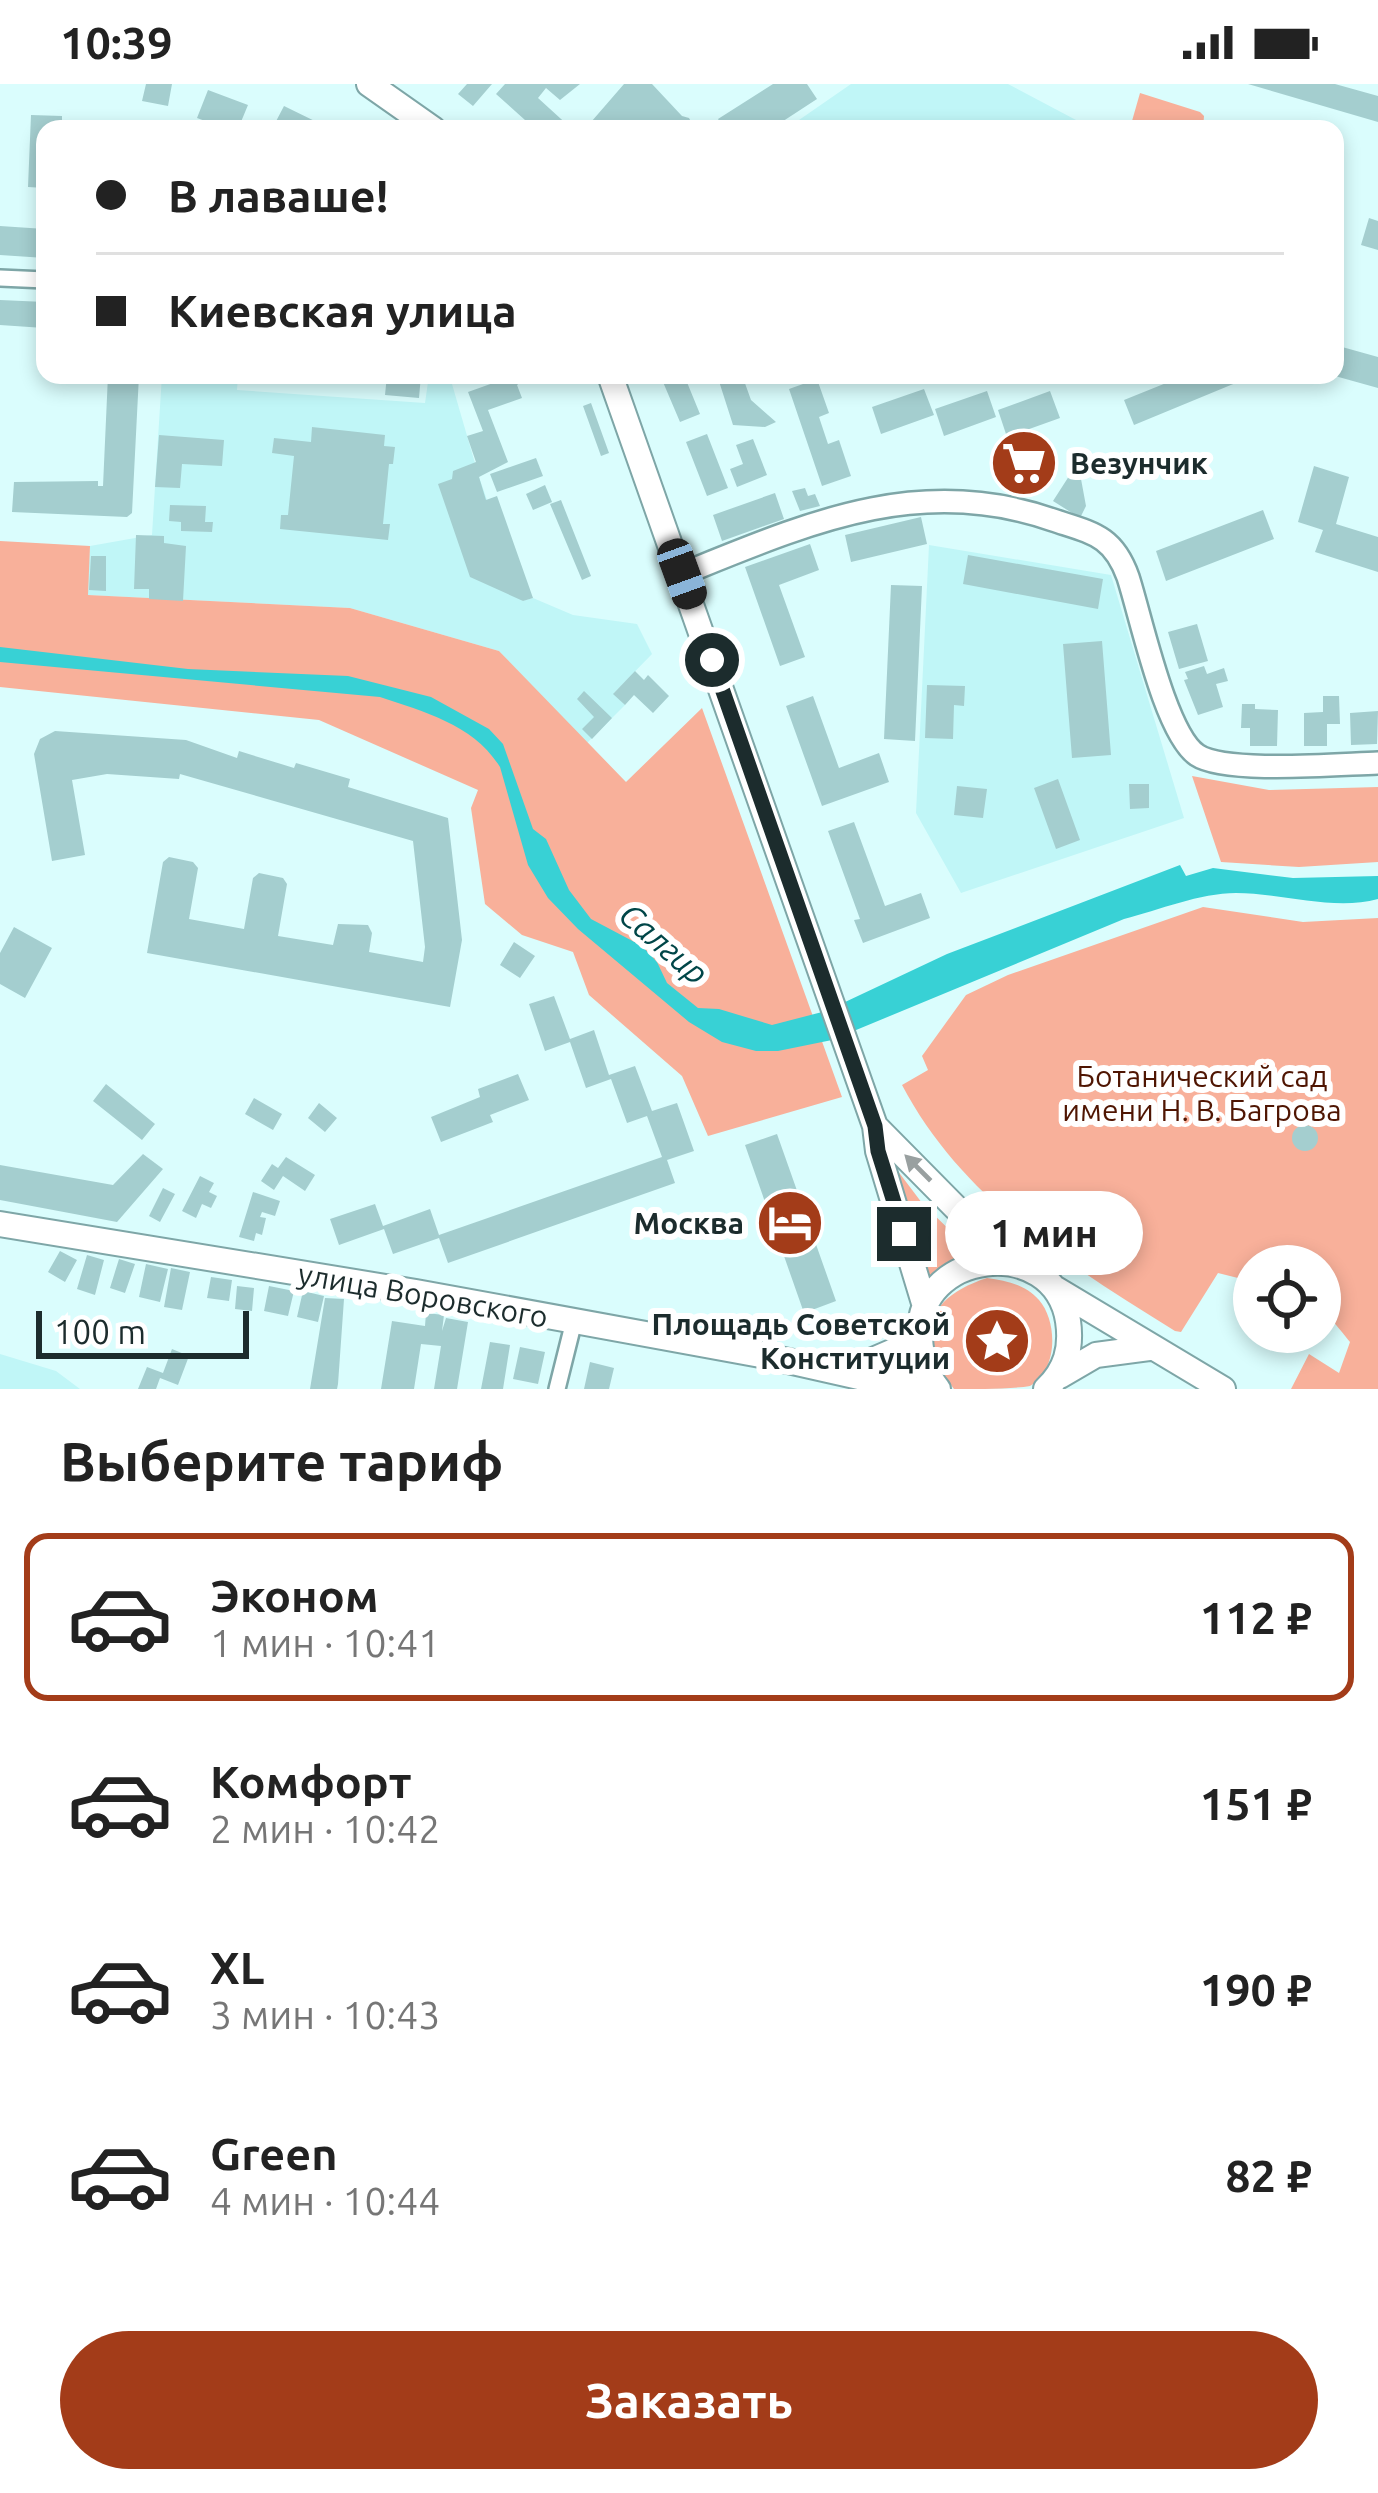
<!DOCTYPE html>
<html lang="ru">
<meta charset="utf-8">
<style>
body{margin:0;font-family:Ubuntu,sans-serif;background:#f2f2f2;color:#222;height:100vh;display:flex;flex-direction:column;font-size:45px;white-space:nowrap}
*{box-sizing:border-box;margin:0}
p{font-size:39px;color:#767676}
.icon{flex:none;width:66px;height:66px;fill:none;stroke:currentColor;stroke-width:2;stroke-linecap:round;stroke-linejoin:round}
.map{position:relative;height:1305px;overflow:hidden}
.panel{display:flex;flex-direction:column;background:#fff;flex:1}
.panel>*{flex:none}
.banner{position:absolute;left:36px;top:36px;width:1308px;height:264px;border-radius:24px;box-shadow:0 6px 18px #0003;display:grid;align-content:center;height:264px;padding:0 60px;background:#fff}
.tools{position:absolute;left:1233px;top:1161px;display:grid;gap:24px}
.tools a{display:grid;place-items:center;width:108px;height:108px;border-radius:50%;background:#fff;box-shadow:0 6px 18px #0003;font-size:60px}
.scale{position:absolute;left:36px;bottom:30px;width:213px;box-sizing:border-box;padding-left:12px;border:6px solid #1c2c2d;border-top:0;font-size:33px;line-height:42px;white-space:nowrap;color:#1c2c2d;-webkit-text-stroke:9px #fff;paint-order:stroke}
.end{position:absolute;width:54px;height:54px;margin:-27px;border:15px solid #1c2c2d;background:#fff;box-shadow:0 0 0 6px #fff}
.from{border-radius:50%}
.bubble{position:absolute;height:84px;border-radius:42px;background:#fff;box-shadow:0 6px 18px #0003;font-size:39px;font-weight:600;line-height:84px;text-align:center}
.car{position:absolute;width:36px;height:72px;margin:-36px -18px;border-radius:15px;box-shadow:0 0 9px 3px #0007;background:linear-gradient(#222 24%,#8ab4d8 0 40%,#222 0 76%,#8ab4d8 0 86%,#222 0)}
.banner b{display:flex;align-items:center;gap:42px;height:114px;font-size:45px}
.banner b+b{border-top:3px solid #e0e0e0}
.banner i{width:30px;height:30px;background:#222}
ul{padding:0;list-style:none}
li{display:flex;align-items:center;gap:36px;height:168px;margin:0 24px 18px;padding:0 36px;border:6px solid transparent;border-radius:24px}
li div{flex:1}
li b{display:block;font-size:45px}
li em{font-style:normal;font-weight:600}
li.active{border-color:#a33c19}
li>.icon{width:108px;height:108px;stroke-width:1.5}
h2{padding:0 60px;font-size:54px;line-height:144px}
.primary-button{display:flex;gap:24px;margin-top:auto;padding:24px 60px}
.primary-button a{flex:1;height:138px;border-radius:72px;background:#a33c19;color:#fff;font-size:48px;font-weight:600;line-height:138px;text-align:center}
.status{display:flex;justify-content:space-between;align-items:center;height:84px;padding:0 60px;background:#fff;direction:ltr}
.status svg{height:33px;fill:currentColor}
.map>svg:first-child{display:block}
.built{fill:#c0f6f7}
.green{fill:#f8b09a}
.water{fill:#38d1d5}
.building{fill:#a4cecf}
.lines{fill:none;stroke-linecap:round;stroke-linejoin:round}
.street-casing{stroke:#7ea6a7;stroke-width:20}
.secondary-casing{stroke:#7ea6a7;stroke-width:26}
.primary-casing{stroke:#7ea6a7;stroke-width:28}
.street{stroke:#fff;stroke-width:15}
.secondary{stroke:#fff;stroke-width:21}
.primary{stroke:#fff;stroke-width:24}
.oneway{fill:#99a0a0}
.route{stroke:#1c2c2d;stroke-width:15}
.labels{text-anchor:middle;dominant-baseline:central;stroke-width:12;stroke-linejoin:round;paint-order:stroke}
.poi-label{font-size:30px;font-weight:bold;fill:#1c2c2d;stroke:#fff;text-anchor:end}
.park-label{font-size:30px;fill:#4f1502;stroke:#fff}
.street-label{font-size:30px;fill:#1c2c2d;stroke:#fff}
.water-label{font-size:33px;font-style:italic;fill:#004648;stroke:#fff}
</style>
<div class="status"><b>10:39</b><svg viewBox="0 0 49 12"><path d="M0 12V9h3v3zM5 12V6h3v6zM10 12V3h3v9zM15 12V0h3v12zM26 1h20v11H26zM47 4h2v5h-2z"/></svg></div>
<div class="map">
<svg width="1378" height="1305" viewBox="0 0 1378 1305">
<rect width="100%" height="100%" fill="#dafdfd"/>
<path class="built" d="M851,0H1008L1093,45H786Z
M162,291H238L237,306L425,319L429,291L452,300L479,393L522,517L533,514L573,531L637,540L652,570L614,609L625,621L586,660L499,567L350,524L87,511L90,462L152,451Z
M929,461L1111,491L1184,734L961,809L916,729Z
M0,1270L56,1287L80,1305H0Z"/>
<path class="green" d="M1140,9L1200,28L1204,32L1203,45L1137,44L1132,37Z
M0,457L90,462L88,511L350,524L499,567L626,698L702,624L842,1013L708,1052L682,992L589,911L573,868L522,851L485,820L471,724L478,706L319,636L0,603Z
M1192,692L1269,706L1378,703V778L1299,783L1221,778Z
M1203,823L1303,838L1378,834V1305H1291L1309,1270L1339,1289L1350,1258C1322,1221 1320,1233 1320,1182H1254V1198L1218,1189L1181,1248L1175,1247C1069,1181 962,1115 902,1001L928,986L922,972L966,911L1008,891Z
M891,1078L922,1119L967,1163L968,1176L930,1195Z
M987,1194C1007,1197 1025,1200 1039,1216C1058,1238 1058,1286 1030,1302C1013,1305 974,1305 954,1305C913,1254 925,1214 987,1194Z"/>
<path class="water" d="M0,563L188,585L348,592L431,613L489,645L503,660L533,745L546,755L569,806L591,835L642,862L657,878L667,899L698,924L719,925L772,941L826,927L947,870L1180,781L1186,792L1213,784L1293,794L1378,792V815C1333,827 1282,809 1236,809C1200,809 1159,826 1124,835L832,956L778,967H756L722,958L689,938L578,845L548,814L528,781L500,683C474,641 425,628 380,613L0,578Z"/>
<path class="building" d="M146,0H172L168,22L142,17Z
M467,0H492L473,22L458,10Z
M505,0H580L560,16L546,4L538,14L572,45H535L496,10Z
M624,0H652L682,32L689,34L695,45H585Z
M773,0H807L817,15L771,45H724L718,35Z
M1248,0H1335L1378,12V38Z
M208,6L248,21L238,45H227L197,34Z
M284,22L331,45H272Z
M31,31L62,32V45H45V104L28,103Z
M1369,134L1378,137V166L1361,161Z
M0,142L45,145V174L0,171Z
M0,216L45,218L44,244L0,241Z
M1335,261L1378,273V304L1335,292Z
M108,291H139L132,429L127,433L12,428L14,398L98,397V402H103Z
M387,291H421L419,314L385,311Z
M496,291H529L517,301L522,314L488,326L508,378L479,393L486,416L497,412L533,514L523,517L470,493L438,400L452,395L453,387L476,378L467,352L483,347L468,308L496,298Z
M660,291H684L700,330L680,338Z
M717,291H742L751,316L776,338L765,343L733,341Z
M1186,291H1255L1134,341L1124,316Z
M817,295L829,329L819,333L828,360L839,356L851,392L822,402L789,305Z
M924,305L934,331L881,350L872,323Z
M987,307L996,333L944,352L935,325Z
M1050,307L1060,334L1007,353L998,326Z
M591,319L609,369L601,372L583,322Z
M312,343L385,351L384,362L395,363L393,380H389L383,440H390L388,456L280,445L281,431H288L294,372L272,369L274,354L311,358Z
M707,350L728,404L707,412L686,358Z
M159,351L224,356L222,382L182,380L180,404L155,403Z
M753,355L767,391L737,403L730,385L743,380L736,361Z
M1045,364L1050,381L1040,389L1009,390L996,378Z
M536,374L543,392L497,408L490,390Z
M1314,382L1349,393L1336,440L1378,453V488L1315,468L1323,446L1298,438Z
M1071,389L1081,395L1086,422L1080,434L1053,417Z
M545,401L552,418L533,426L526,410Z
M805,404L808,412L815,410L820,422L800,427L792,407Z
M775,409L784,435L722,457L713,431Z
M561,416L591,492L582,496L550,420Z
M170,421L206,422L205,438H213L212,448L181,447V438L169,437Z
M1263,426L1274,455L1166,497L1156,467Z
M921,433L927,460L851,478L845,451Z
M136,451L164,452V459L186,462L183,517L149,515V505H134Z
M810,460L819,486L779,501L805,573L780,582L745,483Z
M968,471L1103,495L1098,525L963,500Z
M91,472H106V507L89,506Z
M891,501L922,502L915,657L884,655Z
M1197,540L1208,577L1179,585L1168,548Z
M1102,557L1111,671L1072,674L1063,560Z
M1204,582L1207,590L1224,584L1228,597L1216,600L1223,623L1198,631L1184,596L1188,595L1185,588Z
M635,587L644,596L648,591L669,612L653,629L634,611L625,621L613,610Z
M927,601L965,602L964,622L954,621L953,655L925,654Z
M584,607L612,634L592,655L582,645L594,633L577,615Z
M813,612L839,684L879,669L889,698L822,722L786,622Z
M1323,612H1339L1340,640H1327V662H1304V629L1323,628Z
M1242,620H1255V625L1278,626L1277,662H1250V644H1241Z
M1378,627L1377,660L1351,661L1350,629Z
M55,647L186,656L237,674L239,667L294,684L296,679L350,695L348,703L448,734L462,856L450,923L147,869L163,778L169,773L193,778L198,784L189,835L244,845L253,794L259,789L283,794L287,800L278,852L333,861L338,840L368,841L372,849L369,868L423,878L425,863L413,757L180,690L179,695L107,690L72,696L85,771L52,777L34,670L40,655Z
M1058,695L1080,756L1056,765L1034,704Z
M1129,700H1149V724L1130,725Z
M957,702L987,705L983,734L954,731Z
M854,738L885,822L921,809L930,834L863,859L854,836L860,835L828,747Z
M14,843L52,864L25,914L0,900V869Z
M514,858L535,872L520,894L500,881Z
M554,912L570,955L594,946L609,991L635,982L652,1027L677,1019L694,1067L667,1076L675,1099L448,1179L439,1154L393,1170L384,1145L339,1161L330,1135L375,1120L383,1142L430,1125L439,1151L662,1073L647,1032L627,1039L611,995L586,1004L570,958L545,967L529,920Z
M518,990L529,1016L490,1031L493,1038L441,1058L431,1033L480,1013L478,1005Z
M106,1000L155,1040L142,1056L93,1017Z
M254,1014L282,1030L273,1046L245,1030Z
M319,1019L337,1034L325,1048L308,1034Z
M1292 1054a13 13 0 1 1 26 0a13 13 0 1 1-26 0Z
M777,1050L836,1217L804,1229L745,1061Z
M143,1070L163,1085L117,1138L0,1116V1081L113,1101Z
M286,1073L315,1091L305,1107L283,1092L274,1106L261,1097L272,1080L278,1084Z
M200,1092L214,1099L209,1108L217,1112L211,1124L202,1120L196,1134L182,1127Z
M163,1104L175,1110L160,1138L149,1132Z
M253,1108L280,1117L275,1132L262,1128L260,1133L266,1134L262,1151L256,1149L254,1157L239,1153Z
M60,1167L77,1176L65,1198L48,1188Z
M87,1171L104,1176L95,1211L77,1205Z
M119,1175L135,1180L125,1209L110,1204Z
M146,1180L168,1185L160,1218L139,1213Z
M171,1184L190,1188L182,1226L164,1223Z
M211,1193L232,1196L229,1217L207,1214Z
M237,1202L254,1204L252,1227L235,1225Z
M269,1202L294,1207L288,1232L264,1227Z
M303,1207L324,1212L318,1238L297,1233Z
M325,1214L344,1215L338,1300L337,1305H310Z
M426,1229L444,1231L442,1247L446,1234L468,1238L457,1305H434L441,1262L421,1260L414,1305H381L392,1237L425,1242Z
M490,1258L510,1261L503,1305H481Z
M520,1263L545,1268L538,1300L513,1295Z
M172,1265L189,1272L178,1301L160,1294L156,1305H138L147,1283L163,1289Z
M590,1278L614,1284L609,1305H584Z"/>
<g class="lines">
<defs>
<path id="street" d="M0,194L45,196
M557,1305L574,1237"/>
<path id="secondary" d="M682,490C806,440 919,389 1053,436C1092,449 1113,451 1128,493C1141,533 1165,649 1197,671C1225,690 1340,680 1378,679"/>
<path id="primary" d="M369,0L433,45
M610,291L875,1042L878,1067L924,1219
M875,1042L962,1130L1016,1177
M0,1140L416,1208L766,1272L912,1305
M1056,1205L1223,1305
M845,1288L896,1266L919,1246
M1060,1292L1096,1271L1149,1264
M938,1305C925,1290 921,1273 920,1254C914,1166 1054,1149 1068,1237C1072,1264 1066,1286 1046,1305"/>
</defs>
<use href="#street" class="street-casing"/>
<use href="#secondary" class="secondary-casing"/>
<use href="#primary" class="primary-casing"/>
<use href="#street" class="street"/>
<use href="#secondary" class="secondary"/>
<use href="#primary" class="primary"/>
</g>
<defs><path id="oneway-solid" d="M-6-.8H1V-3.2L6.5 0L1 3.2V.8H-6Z" transform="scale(3)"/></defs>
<use class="oneway" href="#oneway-solid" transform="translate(918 1084) rotate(-135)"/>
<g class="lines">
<path class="route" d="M712,576L875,1042L878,1067L904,1150"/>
</g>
<defs>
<symbol id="supermarket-disc" viewBox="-11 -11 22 22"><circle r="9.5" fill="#a33c19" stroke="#fff"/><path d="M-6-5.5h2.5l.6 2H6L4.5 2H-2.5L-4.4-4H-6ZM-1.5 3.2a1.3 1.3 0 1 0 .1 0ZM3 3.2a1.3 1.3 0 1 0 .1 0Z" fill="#fff"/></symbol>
<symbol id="hotel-disc" viewBox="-11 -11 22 22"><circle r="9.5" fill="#a33c19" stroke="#fff"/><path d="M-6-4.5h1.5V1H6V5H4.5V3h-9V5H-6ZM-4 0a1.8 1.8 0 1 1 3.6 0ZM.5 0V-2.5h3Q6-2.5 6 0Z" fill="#fff"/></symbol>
<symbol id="sight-disc" viewBox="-11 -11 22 22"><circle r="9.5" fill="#a33c19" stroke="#fff"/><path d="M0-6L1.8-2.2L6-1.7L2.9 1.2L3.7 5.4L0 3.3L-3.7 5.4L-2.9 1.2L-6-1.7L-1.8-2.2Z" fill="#fff"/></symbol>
</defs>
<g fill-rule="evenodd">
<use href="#supermarket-disc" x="986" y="341" width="76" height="76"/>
<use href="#hotel-disc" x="752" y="1101" width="76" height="76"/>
<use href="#sight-disc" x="959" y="1219" width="76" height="76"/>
</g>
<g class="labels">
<g class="poi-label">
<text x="1070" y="379" text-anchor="start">Везунчик</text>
<text x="744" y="1139">Москва</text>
<text x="950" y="1240">Площадь Советской<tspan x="950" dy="34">Конституции</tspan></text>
</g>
<g class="park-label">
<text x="1202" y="992">Ботанический сад<tspan x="1202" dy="34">имени Н. В. Багрова</tspan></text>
</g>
<g class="street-label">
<text transform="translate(423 1211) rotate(10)">улица Воровского</text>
</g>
<g class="water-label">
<text transform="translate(664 859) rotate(41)">Салгир</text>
</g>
</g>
</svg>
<div class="tools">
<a><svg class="icon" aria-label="locate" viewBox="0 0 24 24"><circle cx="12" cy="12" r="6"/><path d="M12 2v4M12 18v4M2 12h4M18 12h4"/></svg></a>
</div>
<div class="scale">100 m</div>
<i class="end from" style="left:712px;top:576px"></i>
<i class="end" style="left:904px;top:1150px"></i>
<div class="bubble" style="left:945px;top:1107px;width:198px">1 мин</div>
<i class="car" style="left:682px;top:490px;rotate:160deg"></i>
<div class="banner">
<b><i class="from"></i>В лаваше!</b>
<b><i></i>Киевская улица</b>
</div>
</div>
<section class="panel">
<h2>Выберите тариф</h2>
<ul>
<li class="active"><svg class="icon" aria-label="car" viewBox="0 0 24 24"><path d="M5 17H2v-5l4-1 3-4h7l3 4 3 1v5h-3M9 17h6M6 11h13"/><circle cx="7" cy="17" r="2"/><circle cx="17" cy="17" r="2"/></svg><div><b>Эконом</b><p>1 мин · 10:41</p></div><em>112 ₽</em></li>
<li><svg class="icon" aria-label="car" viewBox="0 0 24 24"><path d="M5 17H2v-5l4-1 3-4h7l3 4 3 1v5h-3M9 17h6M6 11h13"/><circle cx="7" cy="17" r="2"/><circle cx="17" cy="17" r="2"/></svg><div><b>Комфорт</b><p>2 мин · 10:42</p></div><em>151 ₽</em></li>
<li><svg class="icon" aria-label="car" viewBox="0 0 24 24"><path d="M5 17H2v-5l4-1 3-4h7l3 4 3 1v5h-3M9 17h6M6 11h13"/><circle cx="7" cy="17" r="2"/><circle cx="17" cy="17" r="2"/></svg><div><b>XL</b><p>3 мин · 10:43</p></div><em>190 ₽</em></li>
<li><svg class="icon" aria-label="car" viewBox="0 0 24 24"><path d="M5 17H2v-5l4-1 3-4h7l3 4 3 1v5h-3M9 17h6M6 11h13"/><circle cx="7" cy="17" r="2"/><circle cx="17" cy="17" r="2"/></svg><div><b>Green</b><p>4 мин · 10:44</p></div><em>82 ₽</em></li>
</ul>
<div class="primary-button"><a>Заказать</a></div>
</section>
